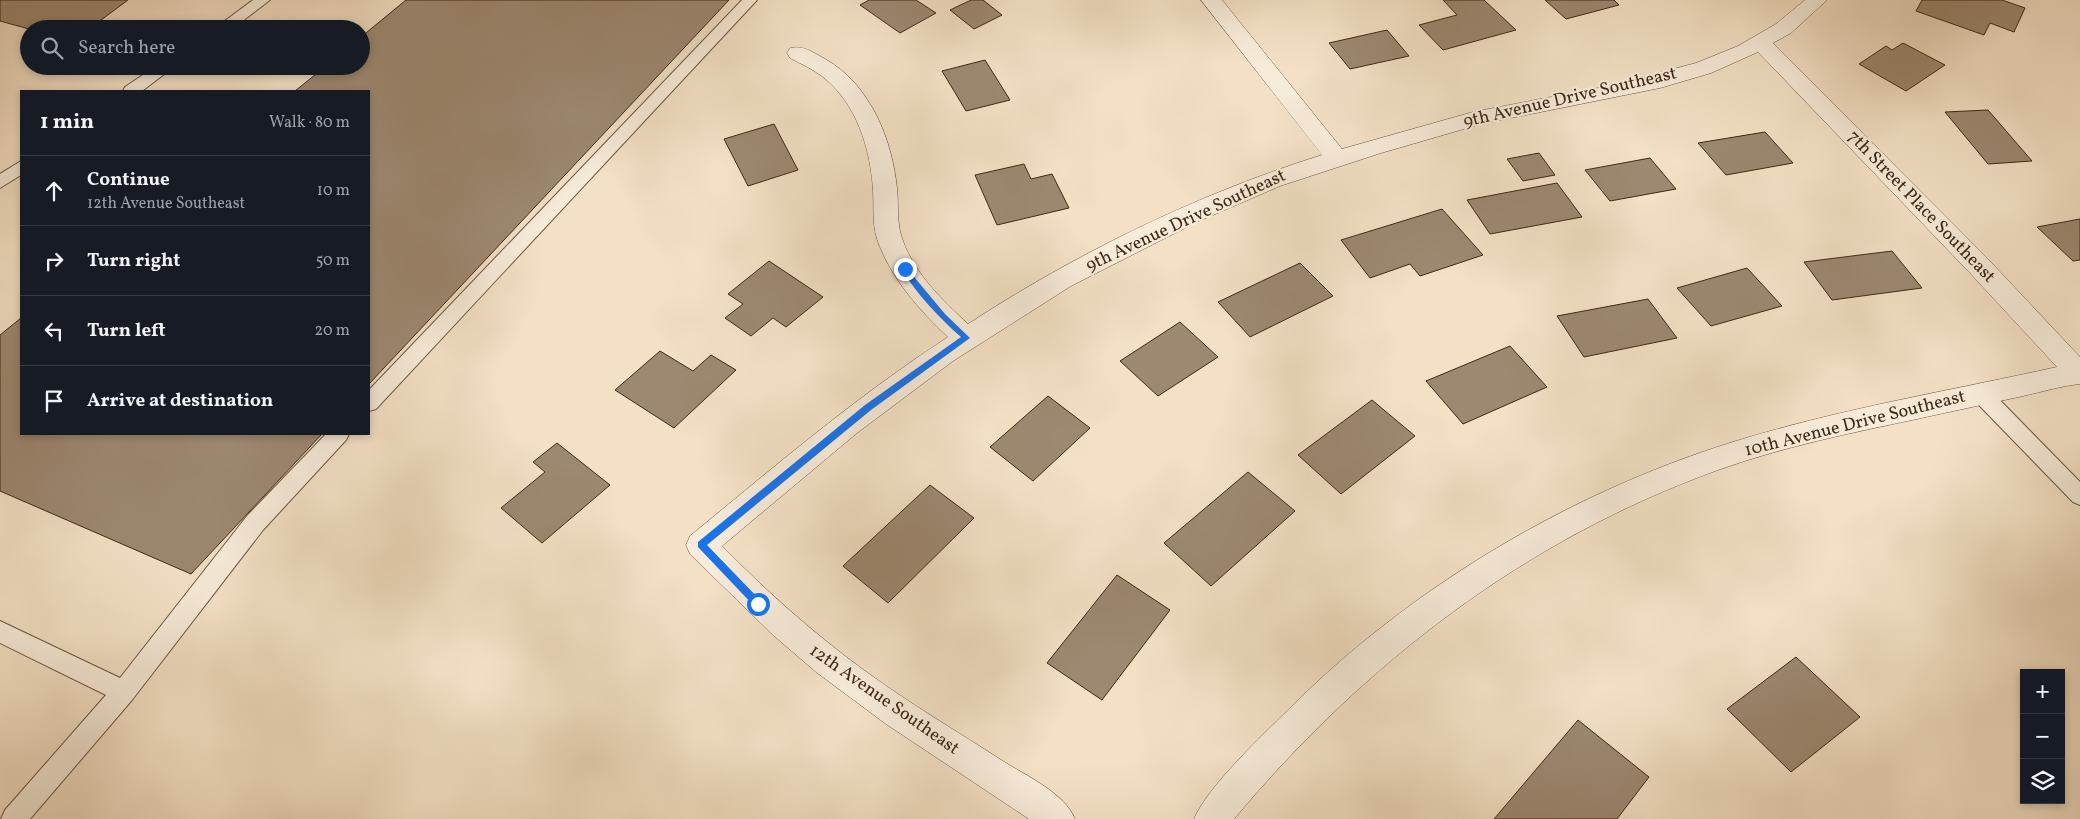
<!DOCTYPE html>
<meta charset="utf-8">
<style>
body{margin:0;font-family:Vollkorn,serif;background:#242831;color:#f1f3f6}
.controls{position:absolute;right:15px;bottom:15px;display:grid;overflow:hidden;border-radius:0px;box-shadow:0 2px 8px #0003}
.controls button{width:45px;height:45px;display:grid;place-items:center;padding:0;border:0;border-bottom:1px solid #363941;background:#171b24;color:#f1f3f6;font:25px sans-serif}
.stop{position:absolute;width:15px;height:15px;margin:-11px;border:4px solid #1a73e8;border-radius:50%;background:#fff}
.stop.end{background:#1a73e8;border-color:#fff;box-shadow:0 1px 5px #0008}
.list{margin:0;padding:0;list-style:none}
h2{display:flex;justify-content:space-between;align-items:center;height:65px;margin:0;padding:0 20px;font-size:21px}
h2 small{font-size:16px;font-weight:400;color:#9ea1a6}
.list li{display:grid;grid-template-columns:32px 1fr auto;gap:15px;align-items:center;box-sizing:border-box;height:70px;padding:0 20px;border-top:1px solid #363941}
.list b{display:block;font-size:19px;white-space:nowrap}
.list p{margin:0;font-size:16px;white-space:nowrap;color:#9ea1a6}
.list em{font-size:16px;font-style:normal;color:#9ea1a6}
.icon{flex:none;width:28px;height:28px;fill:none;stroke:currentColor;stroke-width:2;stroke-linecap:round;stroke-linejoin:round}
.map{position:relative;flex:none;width:2080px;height:819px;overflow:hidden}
.search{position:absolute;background:#171b24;box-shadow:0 2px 8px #0003;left:20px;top:20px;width:350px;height:55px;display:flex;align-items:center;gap:12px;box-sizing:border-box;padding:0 18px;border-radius:28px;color:#9ea1a6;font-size:19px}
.panel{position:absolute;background:#171b24;box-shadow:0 2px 8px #0003;left:20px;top:90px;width:350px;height:345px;border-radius:0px}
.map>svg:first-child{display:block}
</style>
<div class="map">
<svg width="2080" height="819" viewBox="0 0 2080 819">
<rect width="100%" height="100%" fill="#f3e0c5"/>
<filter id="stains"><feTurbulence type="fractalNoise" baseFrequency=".004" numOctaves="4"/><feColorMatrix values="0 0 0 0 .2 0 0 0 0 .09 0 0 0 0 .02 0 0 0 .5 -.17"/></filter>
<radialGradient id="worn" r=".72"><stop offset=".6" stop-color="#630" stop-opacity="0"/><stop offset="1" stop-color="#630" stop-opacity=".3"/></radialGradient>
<path fill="#9d8871" stroke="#3f2816" d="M 0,0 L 128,0 L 89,29 L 29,29 L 0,21 Z
M 406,0 L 729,0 L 369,384 L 369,91 L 295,91 L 326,66 L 361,66 L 361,37 Z
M 869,0 L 916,0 L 936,13 L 900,33 L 860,5 Z
M 971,0 L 983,0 L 1002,15 L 974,29 L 950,10 Z
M 1443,0 L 1484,0 L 1516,30 L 1443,50 L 1419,25 L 1457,15 Z
M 1545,0 L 1614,0 L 1619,5 L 1566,19 Z
M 1922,0 L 2002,0 L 2025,8 L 2014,32 L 1990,23 L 1984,35 L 1916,11 Z
M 1387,30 L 1409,56 L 1350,69 L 1329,43 Z
M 1903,43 L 1945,65 L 1906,91 L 1859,64 L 1886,46 L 1892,50 Z
M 985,60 L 1010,100 L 966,111 L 942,71 Z
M 1988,110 L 2032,161 L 1988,164 L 1945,112 Z
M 774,124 L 798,170 L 748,186 L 724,139 Z
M 1765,132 L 1793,163 L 1726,175 L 1698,143 Z
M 1539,153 L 1555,175 L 1523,181 L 1507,159 Z
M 1650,158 L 1676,189 L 1610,201 L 1585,170 Z
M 1024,164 L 1031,179 L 1052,174 L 1069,208 L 997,225 L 975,175 Z
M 1557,183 L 1582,217 L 1490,234 L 1467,200 Z
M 1442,209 L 1483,255 L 1420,276 L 1410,264 L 1370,278 L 1341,240 Z
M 2080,219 L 2080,260 L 2073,261 L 2037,227 Z
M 1892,251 L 1922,288 L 1832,300 L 1804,262 Z
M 769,261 L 823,297 L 786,327 L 773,318 L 751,336 L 725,318 L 743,304 L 728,294 Z
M 1300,263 L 1333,296 L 1250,337 L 1218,302 Z
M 1747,268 L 1782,306 L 1711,326 L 1677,288 Z
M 1648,299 L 1677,338 L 1584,357 L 1557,316 Z
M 21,318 L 21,434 L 322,434 L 191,574 L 0,491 L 0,335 Z
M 1180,322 L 1218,357 L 1158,396 L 1120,361 Z
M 1510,346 L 1547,387 L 1463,424 L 1426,381 Z
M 660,351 L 693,371 L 711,355 L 736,370 L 674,428 L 615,390 Z
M 1048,396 L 1090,428 L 1033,481 L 990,447 Z
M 1372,400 L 1415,436 L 1341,494 L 1298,455 Z
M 557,443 L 610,485 L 542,543 L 501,508 L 545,472 L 533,462 Z
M 1248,472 L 1295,511 L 1211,586 L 1164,543 Z
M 930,485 L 974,518 L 888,603 L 843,566 Z
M 1117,575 L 1170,610 L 1102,700 L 1047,663 Z
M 1796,657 L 1860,717 L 1791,772 L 1727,709 Z
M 1578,720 L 1649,777 L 1617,819 L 1494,819 Z"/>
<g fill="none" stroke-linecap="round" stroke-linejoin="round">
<defs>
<path id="lane" d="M 253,0 L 270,0 L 232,29 L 214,29 Z
M 742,0 L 757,0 L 376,409 L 369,411 L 369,390 Z
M 156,66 L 175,66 L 142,91 L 123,91 L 125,87 Z
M 21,161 L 21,175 L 0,188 L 0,174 Z
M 1981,386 L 1988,388 L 2080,482 L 2080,505 L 2073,502 L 1974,400 L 1971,394 L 1974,388 Z
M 326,434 L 349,434 L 346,440 L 263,530 L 132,700 L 30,819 L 1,819 L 5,810 L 106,695 L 0,643 L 0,621 L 120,678 L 247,516 Z"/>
<path id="street" d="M 1201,0 L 1222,0 L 1342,149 L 1473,112 L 1614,85 L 1696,63 L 1738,46 L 1776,24 L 1805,0 L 1827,0 L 1791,33 L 1773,43 L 1987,258 L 2080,357 L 2080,384 C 2061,386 2041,392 2023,396 C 1987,404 1952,411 1917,419 C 1850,433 1782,447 1718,470 C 1524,540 1365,663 1234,819 L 1194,819 C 1208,786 1262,736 1289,709 C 1410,588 1569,493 1733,442 C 1839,409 1949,391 2057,367 L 1969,272 L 1758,52 L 1711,73 L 1660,88 L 1481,124 L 1381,153 L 1280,186 L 1197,222 L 1071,286 L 953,361 L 857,433 L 722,546 C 765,590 811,631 861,668 C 907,702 958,732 1006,763 C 1029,777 1065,794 1075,819 L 1029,819 L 886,724 L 816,672 L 773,635 L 690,554 L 686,545 L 690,536 C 774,467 857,396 948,337 C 919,310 890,277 877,239 C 872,222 874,207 873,189 C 870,148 857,104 823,77 C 813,69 801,64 790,58 L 787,53 L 790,48 C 804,45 814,53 825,59 C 870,84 892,139 897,188 C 899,206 896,223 903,241 C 915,274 942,300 968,324 C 1077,253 1198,194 1322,155 Z"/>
</defs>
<use href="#lane" stroke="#6c5642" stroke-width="2"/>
<use href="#street" stroke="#6c5642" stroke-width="1"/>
<use href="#lane" fill="#f7ebd9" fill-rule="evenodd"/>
<use href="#street" fill="#f7ebd9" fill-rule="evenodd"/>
</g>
<path fill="#1a73e8" d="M 905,266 L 945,314 L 970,338 L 871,410 L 707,545 L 761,601 L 761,607 L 755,607 L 698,547 L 698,542 L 865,405 L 961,337 C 938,317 918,295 901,269 Z"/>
<g text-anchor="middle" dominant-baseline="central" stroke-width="4.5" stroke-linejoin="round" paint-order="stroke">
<g font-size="18" fill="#3f2816" stroke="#f7ebd9">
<text transform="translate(1570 98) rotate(-13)">9th Avenue Drive Southeast</text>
<text transform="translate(1921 207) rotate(46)">7th Street Place Southeast</text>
<text transform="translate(1186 221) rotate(-25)">9th Avenue Drive Southeast</text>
<text transform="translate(1855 424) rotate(-14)">10th Avenue Drive Southeast</text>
<text transform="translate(884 700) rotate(35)">12th Avenue Southeast</text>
</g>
</g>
<rect width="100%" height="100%" filter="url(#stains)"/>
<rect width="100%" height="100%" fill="url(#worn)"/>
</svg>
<div class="controls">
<button>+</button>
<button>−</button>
<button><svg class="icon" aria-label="layers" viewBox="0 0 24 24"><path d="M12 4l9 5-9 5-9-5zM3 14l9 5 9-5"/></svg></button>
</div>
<div class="stop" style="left:758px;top:604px"></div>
<div class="stop end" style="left:905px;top:269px"></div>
<div class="search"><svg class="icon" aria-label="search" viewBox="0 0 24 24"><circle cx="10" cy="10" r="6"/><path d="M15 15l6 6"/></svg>Search here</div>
<section class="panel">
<h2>1 min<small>Walk · 80 m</small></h2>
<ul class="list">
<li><svg class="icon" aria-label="ahead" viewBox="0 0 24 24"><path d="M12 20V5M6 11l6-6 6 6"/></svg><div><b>Continue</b><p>12th Avenue Southeast</p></div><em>10 m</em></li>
<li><svg class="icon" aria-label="right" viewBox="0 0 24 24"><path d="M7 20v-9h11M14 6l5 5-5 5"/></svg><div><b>Turn right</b></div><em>50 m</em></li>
<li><svg class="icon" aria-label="left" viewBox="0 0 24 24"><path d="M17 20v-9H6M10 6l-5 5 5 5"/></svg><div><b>Turn left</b></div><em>20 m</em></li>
<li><svg class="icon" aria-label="arrive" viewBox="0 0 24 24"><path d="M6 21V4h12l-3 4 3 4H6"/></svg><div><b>Arrive at destination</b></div></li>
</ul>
</section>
</div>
